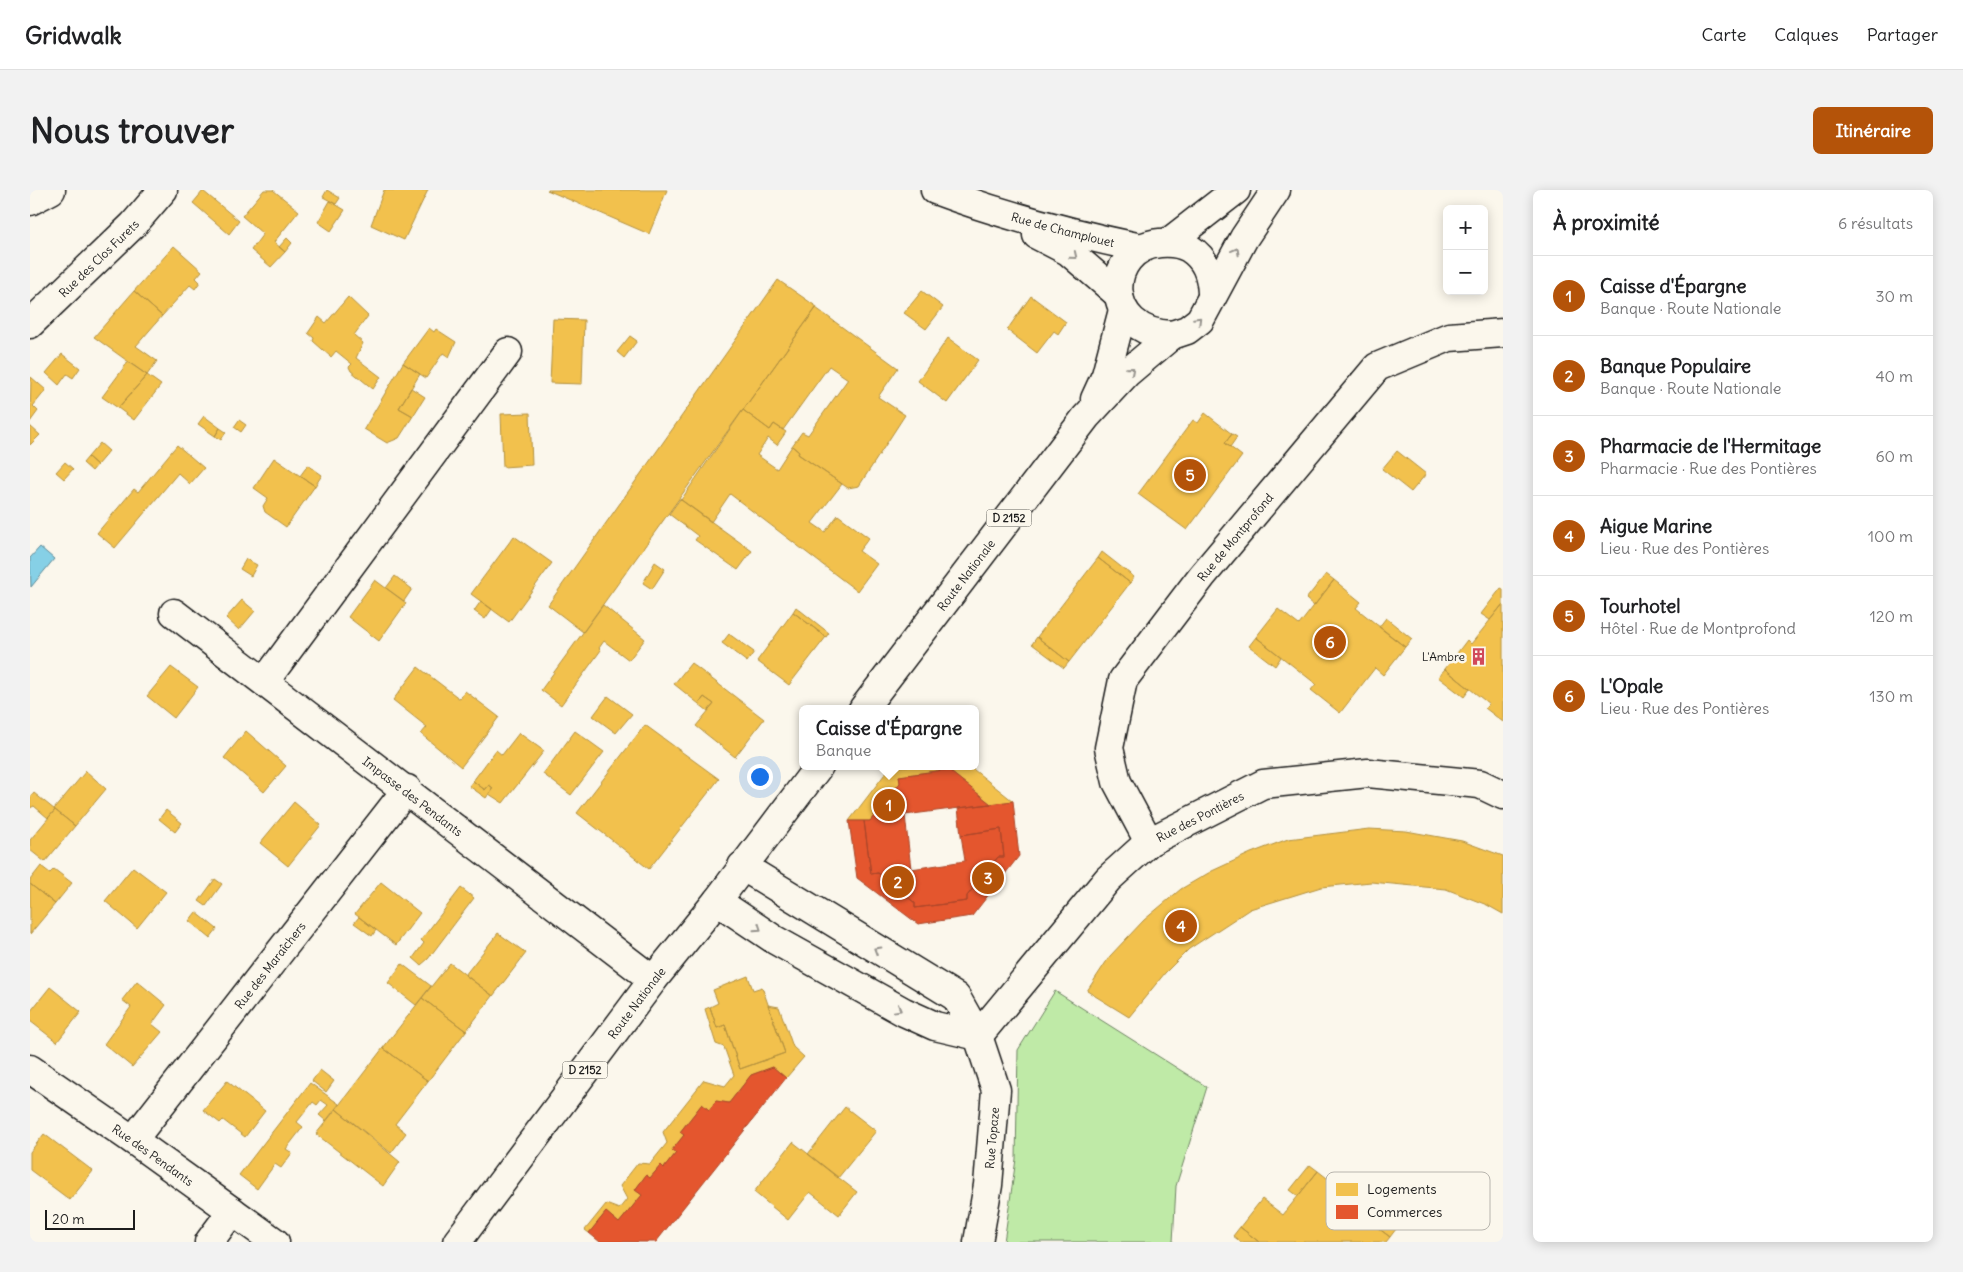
<!DOCTYPE html>
<html lang="fr">
<meta charset="utf-8">
<style>
body{margin:0;font-family:Delius,sans-serif;background:#f2f2f2;color:#202124}
.controls{position:absolute;right:15px;top:15px;display:grid;overflow:hidden;border-radius:8px;box-shadow:0 2px 12px #0003}
.controls button{width:45px;height:45px;display:grid;place-items:center;padding:0;border:0;border-bottom:1px solid #e0e0e0;background:#fff;color:#202124;font:25px sans-serif}
.scale{position:absolute;left:15px;bottom:12px;width:90px;box-sizing:border-box;padding-left:5px;border:2px solid #1c1c1c;border-top:0;font-size:14px;line-height:18px;white-space:nowrap;color:#1c1c1c;-webkit-text-stroke:4px #fbf7ec;paint-order:stroke}
.you{position:absolute;left:729px;top:586px;width:18px;height:18px;margin:-12px;border:4px solid #fff;border-radius:50%;background:#1a73e8;box-shadow:0 0 0 8px #1a73e833}
.badge{display:grid;place-items:center;width:32px;height:32px;border-radius:50%;background:#b45309;color:#fff;font-size:16px;font-weight:700}
.pin{position:absolute;translate:-50% -50%;border:2px solid #fff;box-shadow:0 1px 5px #0006}
.popup{position:absolute;left:769px;top:515px;width:180px;height:65px;box-sizing:border-box;display:grid;place-content:center;border-radius:8px;background:#fff;filter:drop-shadow(0 1px 4px #0005);font-size:16px;white-space:nowrap;color:#757577}
.popup b{font-size:19px;color:#202124}
.popup::after{content:'';position:absolute;left:50%;top:100%;margin-left:-10px;border:10px solid transparent;border-top-color:#fff}
.list{margin:0;padding:0;list-style:none}
h2{display:flex;justify-content:space-between;align-items:center;height:65px;margin:0;padding:0 20px;font-size:21px}
h2 small{font-size:16px;font-weight:400;color:#757577}
.list li{display:grid;grid-template-columns:32px 1fr auto;gap:15px;align-items:center;box-sizing:border-box;height:80px;padding:0 20px;border-top:1px solid #e0e0e0}
.list b{display:block;font-size:19px;white-space:nowrap}
.list p{margin:0;font-size:16px;white-space:nowrap;color:#757577}
.list em{font-size:16px;font-style:normal;color:#757577}
.map{position:relative;flex:none;width:1473px;height:1052px;overflow:hidden;border-radius:8px}
header{display:flex;align-items:center;gap:30px;box-sizing:border-box;height:70px;padding:0 25px;background:#fff;border-bottom:1px solid #e0e0e0}
header strong{font-size:24px}
nav{display:flex;gap:28px;margin-inline-start:auto;font-size:18px}
.intro{display:flex;align-items:center;justify-content:space-between;box-sizing:border-box;height:120px;padding:0 30px}
h1{margin:0;font-size:35px}
.button{padding:12px 22px;border-radius:8px;background:#b45309;color:#fff;font-size:18px;font-weight:700}
main{display:flex;gap:30px;padding:0 30px}
aside{flex:1;background:#fff;border-radius:8px;box-shadow:0 2px 12px #0003}
.map>svg:first-child{display:block}
</style>
<header>
<strong>Gridwalk</strong>
<nav><a>Carte</a><a>Calques</a><a>Partager</a></nav>
</header>
<div class="intro"><h1>Nous trouver</h1><a class="button">Itinéraire</a></div>
<main>
<div class="map">
<svg width="1473" height="1052" viewBox="0 0 1473 1052">
<rect width="100%" height="100%" fill="#fbf7ec"/>
<filter id="ink" filterUnits="userSpaceOnUse"><feTurbulence type="fractalNoise" baseFrequency=".02" numOctaves="2"/><feDisplacementMap in="SourceGraphic" scale="10" xChannelSelector="R" yChannelSelector="G"/><feConvolveMatrix kernelMatrix="1 2 1 2 8 2 1 2 1" color-interpolation-filters="sRGB"/></filter>
<g filter="url(#ink)">
<path fill="#bfeaa7" stroke="#6e8362" d="M 1025,801 L 1177,897 L 1146,996 L 1143,1052 L 974,1052 L 986,969 L 988,860 Z"/>
<path fill="#86d0e6" stroke="#5c8895" d="M 10,357 L 24,369 L 1,397 L 0,368 Z"/>
<path fill="#f2c14e" stroke="#b2903f" d="M 234,0 L 243,0 L 269,21 L 244,52 L 255,62 L 241,77 L 221,60 L 233,44 L 212,26 Z
M 297,0 L 310,8 L 306,14 L 293,7 Z
M 354,0 L 398,0 L 374,50 L 341,35 Z
M 517,0 L 637,0 L 619,44 Z
M 173,1 L 209,31 L 199,44 L 163,13 Z
M 300,11 L 315,20 L 301,41 L 288,32 Z
M 257,48 L 262,53 L 255,62 L 249,57 Z
M 144,56 L 172,81 L 166,88 L 170,92 L 165,99 L 160,95 L 132,126 L 104,101 Z
M 748,90 L 787,117 L 553,442 L 518,415 Z
M 104,101 L 132,126 L 106,156 L 127,171 L 117,185 L 64,147 Z
M 892,101 L 913,117 L 896,139 L 874,123 Z
M 1001,106 L 1036,132 L 1028,144 L 1024,141 L 1007,163 L 977,140 Z
M 318,107 L 338,126 L 324,145 L 333,153 L 326,168 L 351,187 L 343,199 L 321,181 L 319,177 L 322,174 L 306,161 L 301,167 L 283,151 L 284,148 L 278,143 L 289,127 L 296,133 Z
M 786,118 L 868,178 L 848,207 L 875,225 L 829,296 L 818,298 L 768,264 L 769,262 L 762,256 L 772,242 L 778,245 L 818,189 L 799,176 L 753,240 L 744,234 L 740,240 L 713,220 Z
M 523,129 L 554,130 L 552,194 L 520,193 Z
M 399,138 L 404,142 L 406,139 L 426,152 L 419,167 L 413,163 L 396,188 L 373,173 Z
M 600,146 L 607,151 L 594,168 L 587,162 Z
M 918,148 L 948,170 L 917,213 L 888,191 Z
M 32,164 L 50,178 L 43,188 L 37,184 L 29,195 L 16,183 Z
M 98,172 L 117,185 L 88,218 L 72,207 Z
M 373,173 L 390,184 L 369,218 L 383,226 L 369,248 L 357,253 L 334,239 Z
M 117,185 L 131,195 L 104,230 L 88,218 Z
M 1,187 L 16,200 L 3,216 L 8,221 L 0,232 Z
M 381,198 L 395,207 L 383,226 L 369,218 Z
M 713,220 L 740,240 L 744,234 L 756,242 L 747,255 L 738,248 L 727,265 L 747,279 L 762,256 L 769,262 L 768,264 L 812,294 L 782,333 L 795,342 L 808,325 L 839,348 L 829,361 L 847,374 L 827,401 L 700,304 L 681,332 L 651,310 Z
M 500,223 L 502,275 L 473,277 L 471,224 Z
M 1175,223 L 1202,244 L 1195,253 L 1212,266 L 1157,340 L 1108,304 L 1163,230 L 1168,233 Z
M 174,226 L 190,238 L 185,246 L 168,234 Z
M 209,230 L 216,235 L 211,242 L 204,237 Z
M 0,236 L 10,245 L 0,255 Z
M 190,238 L 196,242 L 191,250 L 185,246 Z
M 1202,244 L 1207,247 L 1200,257 L 1195,253 Z
M 70,253 L 79,261 L 67,275 L 58,267 Z
M 147,255 L 174,278 L 160,294 L 148,283 L 85,358 L 67,343 L 104,299 L 108,302 Z
M 1367,261 L 1396,284 L 1381,302 L 1352,279 Z
M 58,267 L 67,275 L 62,281 L 53,273 Z
M 244,268 L 285,296 L 256,337 L 235,322 L 233,316 L 238,308 L 224,298 Z
M 35,272 L 43,279 L 34,289 L 26,282 Z
M 278,275 L 292,285 L 285,296 L 270,286 Z
M 650,309 L 722,361 L 708,380 L 665,350 L 668,346 L 639,324 Z
M 484,346 L 522,373 L 479,432 L 441,404 Z
M 1072,362 L 1104,387 L 1100,393 L 1068,368 Z
M 1068,368 L 1100,393 L 1039,472 L 1007,447 Z
M 216,369 L 227,375 L 221,386 L 210,379 Z
M 625,372 L 635,379 L 622,399 L 613,393 Z
M 1296,384 L 1304,390 L 1284,416 L 1276,409 Z
M 365,386 L 382,399 L 374,411 L 356,398 Z
M 345,390 L 376,413 L 349,451 L 318,427 Z
M 1304,390 L 1331,412 L 1326,418 L 1375,457 L 1353,485 L 1345,478 L 1310,523 L 1281,500 L 1286,494 L 1226,447 L 1248,419 L 1269,435 Z
M 1471,398 L 1473,399 L 1473,414 L 1460,430 L 1451,424 Z
M 212,410 L 225,421 L 209,440 L 196,428 Z
M 451,411 L 462,419 L 455,429 L 444,421 Z
M 1473,414 L 1473,532 L 1455,518 L 1459,514 L 1415,479 L 1437,450 L 1441,454 Z
M 573,415 L 615,449 L 599,470 L 574,451 L 569,458 L 571,460 L 531,515 L 511,500 Z
M 766,417 L 799,443 L 796,447 L 763,422 Z
M 763,422 L 796,447 L 759,495 L 727,471 Z
M 1356,428 L 1382,449 L 1375,457 L 1349,437 Z
M 699,444 L 724,462 L 717,472 L 692,453 Z
M 1007,447 L 1039,472 L 1034,478 L 1002,454 Z
M 1226,447 L 1251,467 L 1245,476 L 1219,456 Z
M 661,473 L 734,529 L 705,567 L 666,536 L 684,514 L 674,507 L 669,514 L 644,494 Z
M 141,477 L 168,497 L 144,528 L 117,506 Z
M 388,477 L 430,509 L 435,501 L 469,527 L 431,577 L 391,544 L 397,537 L 363,510 Z
M 1415,479 L 1440,499 L 1434,507 L 1408,487 Z
M 578,506 L 602,524 L 586,543 L 563,526 Z
M 674,507 L 684,514 L 678,521 L 669,514 Z
M 615,535 L 689,589 L 619,679 L 547,623 Z
M 216,541 L 256,576 L 234,602 L 194,568 Z
M 545,541 L 574,562 L 541,605 L 513,584 Z
M 489,543 L 514,561 L 473,613 L 459,604 L 463,598 L 459,595 L 455,600 L 443,591 L 466,560 L 472,565 Z
M 861,576 L 939,576 L 983,611 L 961,614 L 922,583 L 921,579 L 869,586 L 870,593 L 840,631 L 819,631 Z
M 56,581 L 76,599 L 45,636 L 24,619 Z
M 443,591 L 455,600 L 459,595 L 463,598 L 456,608 L 439,596 Z
M 4,603 L 25,620 L 18,628 L 4,616 L 0,618 L 0,608 Z
M 264,612 L 291,635 L 258,676 L 230,653 Z
M 25,620 L 45,636 L 15,672 L 0,660 L 0,650 Z
M 136,620 L 152,633 L 145,642 L 129,629 Z
M 1339,639 L 1376,641 L 1432,651 L 1473,666 L 1473,724 L 1457,715 L 1416,699 L 1341,692 L 1291,697 L 1220,719 L 1159,759 L 1135,783 L 1099,827 L 1057,801 L 1080,766 L 1114,730 L 1151,699 L 1182,681 L 1221,663 L 1258,649 Z
M 11,676 L 20,683 L 24,679 L 42,693 L 25,714 L 0,694 L 0,690 Z
M 103,677 L 136,702 L 107,738 L 75,711 Z
M 185,689 L 192,694 L 176,716 L 169,711 Z
M 351,692 L 390,723 L 366,755 L 325,724 Z
M 0,694 L 25,714 L 0,744 Z
M 431,698 L 444,708 L 398,769 L 391,775 L 383,768 L 394,753 L 391,750 Z
M 166,722 L 187,739 L 180,748 L 159,731 Z
M 329,727 L 346,740 L 342,746 L 324,733 Z
M 468,743 L 496,763 L 463,806 L 435,785 Z
M 420,773 L 463,806 L 436,841 L 392,808 Z
M 372,774 L 401,796 L 386,815 L 358,793 Z
M 718,786 L 723,800 L 732,797 L 755,863 L 710,879 L 695,835 L 687,838 L 680,817 L 688,813 L 683,800 Z
M 107,791 L 136,815 L 122,834 L 132,842 L 102,877 L 74,854 L 101,817 L 92,810 Z
M 20,797 L 51,822 L 27,852 L 0,831 L 0,822 Z
M 392,808 L 436,841 L 398,891 L 353,858 Z
M 738,815 L 749,817 L 763,857 L 774,867 L 756,888 L 743,877 L 721,885 L 699,913 L 686,911 L 679,920 L 672,914 L 650,942 L 654,945 L 642,960 L 646,963 L 634,978 L 631,975 L 620,988 L 616,985 L 605,1000 L 612,1005 L 589,1033 L 576,1022 L 559,1043 L 555,1040 L 576,1014 L 589,1019 L 597,1009 L 590,996 L 608,973 L 620,974 L 637,953 L 633,942 L 674,890 L 695,896 L 704,885 L 694,857 L 686,854 L 675,819 L 680,817 L 687,838 L 695,835 L 710,879 L 755,863 Z
M 353,858 L 398,891 L 365,934 L 376,943 L 361,963 L 306,919 Z
M 290,880 L 304,891 L 296,902 L 282,891 Z
M 197,891 L 235,921 L 215,947 L 193,930 L 190,933 L 173,920 Z
M 280,893 L 309,914 L 296,931 L 289,925 L 298,915 L 291,910 L 287,915 L 283,912 L 267,932 L 273,937 L 256,959 L 262,963 L 251,978 L 245,974 L 227,999 L 209,985 Z
M 815,917 L 846,941 L 808,988 L 778,964 Z
M 306,919 L 370,972 L 353,996 L 286,944 Z
M 14,944 L 63,981 L 40,1010 L 0,980 L 0,962 Z
M 763,952 L 827,1002 L 809,1025 L 780,1002 L 758,1030 L 724,1002 Z
M 1280,975 L 1288,981 L 1268,1006 L 1260,1000 Z
M 1288,981 L 1315,1002 L 1310,1008 L 1360,1047 L 1356,1052 L 1229,1052 L 1210,1037 L 1232,1009 L 1253,1025 Z
M 1340,1018 L 1366,1039 L 1360,1047 L 1333,1027 Z
M 1210,1037 L 1229,1052 L 1211,1052 L 1203,1046 Z"/>
<path fill="#e4572e" stroke="#a84529" d="M 921,579 L 922,583 L 961,614 L 875,625 L 881,679 L 935,671 L 931,645 L 971,639 L 974,667 L 968,667 L 937,706 L 937,711 L 885,718 L 885,713 L 848,683 L 841,684 L 834,631 L 840,631 L 870,593 L 869,586 Z
M 983,611 L 989,666 L 942,726 L 888,734 L 827,688 L 819,631 L 834,631 L 841,684 L 848,683 L 885,713 L 885,718 L 937,711 L 937,706 L 968,667 L 974,667 L 971,639 L 931,645 L 928,618 Z
M 743,877 L 756,888 L 626,1052 L 570,1052 L 559,1043 L 576,1022 L 589,1033 L 612,1005 L 605,1000 L 616,985 L 620,988 L 631,975 L 634,978 L 646,963 L 642,960 L 654,945 L 650,942 L 672,914 L 679,920 L 686,911 L 699,913 L 721,885 Z"/>
<g fill="none" stroke-linecap="round" stroke-linejoin="round">
<defs>
<g id="street">
<path d="M 0,11 L 21,0"/>
<path id="s1" d="M 0,134 L 103,35 L 133,0"/>
<path id="s2" d="M 144,423 L 623,790"/>
<path d="M 235,491 L 478,162"/>
<path id="s3" d="M 1119,652 L 1087,592 L 1079,558 L 1093,490 L 1172,386 L 1347,177 L 1419,147 L 1473,143"/>
<path d="M 712,676 L 926,807 L 948,846 L 966,900 L 958,995 L 948,1052"/>
<path d="M 687,711 L 745,750 L 874,822 L 905,836 L 948,846"/>
<path id="s4" d="M 948,846 L 1078,689 L 1119,652 L 1233,594 L 1338,583 L 1450,594 L 1473,605"/>
<path id="s5" d="M 0,879 L 103,950 L 245,1052"/>
<path id="s6" d="M 103,950 L 377,599"/>
<path d="M 179,1052 L 202,1021"/>
</g>
<g id="secondary">
<path id="s7" d="M 905,0 C 972,25 1040,43 1111,58"/>
<path d="M 1007,45 L 1038,61 L 1089,105"/>
</g>
<g id="primary">
<path d="M 1139,52 L 1206,0"/>
<path d="M 1142,145 C 1071,143 1074,58 1130,53 C 1140,52 1150,53 1159,58 C 1176,69 1181,84 1182,103"/>
<path d="M 1065,209 L 1076,185 L 1093,120"/>
<path id="s8" d="M 833,519 L 1056,227 L 1097,183 L 1142,145 L 1157,140 L 1170,130 L 1214,48 L 1246,0"/>
<path id="s9" d="M 427,1052 L 623,790 L 687,711 L 789,576"/>
</g>
</defs>
<use href="#street" stroke="#1c1c1c" stroke-width="31"/>
<use href="#secondary" stroke="#1c1c1c" stroke-width="31"/>
<use href="#primary" stroke="#1c1c1c" stroke-width="31"/>
<use href="#street" stroke="#fbf7ec" stroke-width="28"/>
<use href="#secondary" stroke="#fbf7ec" stroke-width="28"/>
<use href="#primary" stroke="#fbf7ec" stroke-width="28"/>
</g>
<defs><path id="oneway-chevron" d="M-2-3.5L2.5 0L-2 3.5" fill="none" stroke-width="1.6" stroke-linecap="round" stroke-linejoin="round" transform="scale(1.25)"/></defs>
<g stroke="#97948e">
<use href="#oneway-chevron" transform="translate(1206 61) rotate(-61)"/>
<use href="#oneway-chevron" transform="translate(1044 66) rotate(39)"/>
<use href="#oneway-chevron" transform="translate(1168 130) rotate(-45)"/>
<use href="#oneway-chevron" transform="translate(1101 180) rotate(-41)"/>
<use href="#oneway-chevron" transform="translate(728 738) rotate(34)"/>
<use href="#oneway-chevron" transform="translate(847 760) rotate(-149)"/>
<use href="#oneway-chevron" transform="translate(868 819) rotate(29)"/>
</g>
</g>
<defs>
<symbol id="building-bare" viewBox="-9 -9 18 18"><path d="M-4-6H4V6H1V3H-1V6H-4ZM-2.5-4.3h1.7v1.8h-1.7ZM.8-4.3h1.7v1.8H.8ZM-2.5-1h1.7V.8h-1.7ZM.8-1h1.7V.8H.8Z" fill="#d1495b" stroke="#fbf7ec" stroke-width="2.5" paint-order="stroke"/></symbol>
</defs>
<g fill-rule="evenodd">
<use href="#building-bare" x="1436" y="454" width="25" height="25"/>
</g>
<g text-anchor="middle" dominant-baseline="central" stroke-width="5" stroke-linejoin="round" paint-order="stroke">
<g fill="#fbf7ec" stroke="#5f5e5a" stroke-width="1">
<rect x="956.5" y="319.5" width="45" height="17" rx="4"/>
<rect x="532.5" y="871.5" width="45" height="17" rx="4"/>
</g>
<g font-size="11" font-weight="bold" fill="#1c1c1c">
<text x="979" y="328">D 2152</text>
<text x="555" y="880">D 2152</text>
</g>
<g font-size="12" fill="#1c1c1c" stroke="#fbf7ec">
<text stroke="none"><textPath href="#s7" startOffset="134">Rue de Champlouet</textPath></text>
<text stroke="none"><textPath href="#s1" startOffset="95">Rue des Clos Furets</textPath></text>
<text stroke="none"><textPath href="#s3" startOffset="354">Rue de Montprofond</textPath></text>
<text stroke="none"><textPath href="#s8" startOffset="169">Route Nationale</textPath></text>
<text stroke="none"><textPath href="#s2" startOffset="301">Impasse des Pendants</textPath></text>
<text stroke="none"><textPath href="#s4" startOffset="316">Rue des Pontières</textPath></text>
<text stroke="none"><textPath href="#s6" startOffset="222">Rue des Maraîchers</textPath></text>
<text stroke="none"><textPath href="#s9" startOffset="299">Route Nationale</textPath></text>
<text transform="translate(962 948) rotate(-85)">Rue Topaze</text>
<text stroke="none"><textPath href="#s5" startOffset="150">Rue des Pendants</textPath></text>
</g>
<g font-size="12" fill="#1c1c1c" stroke="#fbf7ec" text-anchor="end">
<text x="1435" y="466">L'Ambre</text>
</g>
</g>
<rect x="1296" y="982" width="164" height="58" rx="8" fill="#fbf7ec" stroke="#b8b5ae" stroke-width="1"/>
<rect x="1306" y="993" width="22" height="13" fill="#f2c14e"/>
<rect x="1306" y="1015" width="22" height="14" fill="#e4572e"/>
<g font-size="14" fill="#1c1c1c">
<text x="1337" y="1004">Logements</text>
<text x="1337" y="1027">Commerces</text>
</g>
</svg>
<div class="controls">
<button>+</button>
<button>−</button>
</div>
<div class="scale">20 m</div>
<div class="you"></div>
<div class="pin badge" style="left:859px;top:615px">1</div>
<div class="popup"><b>Caisse d'Épargne</b>Banque</div>
<div class="pin badge" style="left:868px;top:692px">2</div>
<div class="pin badge" style="left:958px;top:688px">3</div>
<div class="pin badge" style="left:1151px;top:736px">4</div>
<div class="pin badge" style="left:1160px;top:285px">5</div>
<div class="pin badge" style="left:1300px;top:452px">6</div>
</div>
<aside>
<h2>À proximité<small>6 résultats</small></h2>
<ul class="list">
<li><span class="badge">1</span><div><b>Caisse d'Épargne</b><p>Banque · Route Nationale</p></div><em>30 m</em></li>
<li><span class="badge">2</span><div><b>Banque Populaire</b><p>Banque · Route Nationale</p></div><em>40 m</em></li>
<li><span class="badge">3</span><div><b>Pharmacie de l'Hermitage</b><p>Pharmacie · Rue des Pontières</p></div><em>60 m</em></li>
<li><span class="badge">4</span><div><b>Aigue Marine</b><p>Lieu · Rue des Pontières</p></div><em>100 m</em></li>
<li><span class="badge">5</span><div><b>Tourhotel</b><p>Hôtel · Rue de Montprofond</p></div><em>120 m</em></li>
<li><span class="badge">6</span><div><b>L'Opale</b><p>Lieu · Rue des Pontières</p></div><em>130 m</em></li>
</ul>
</aside>
</main>
